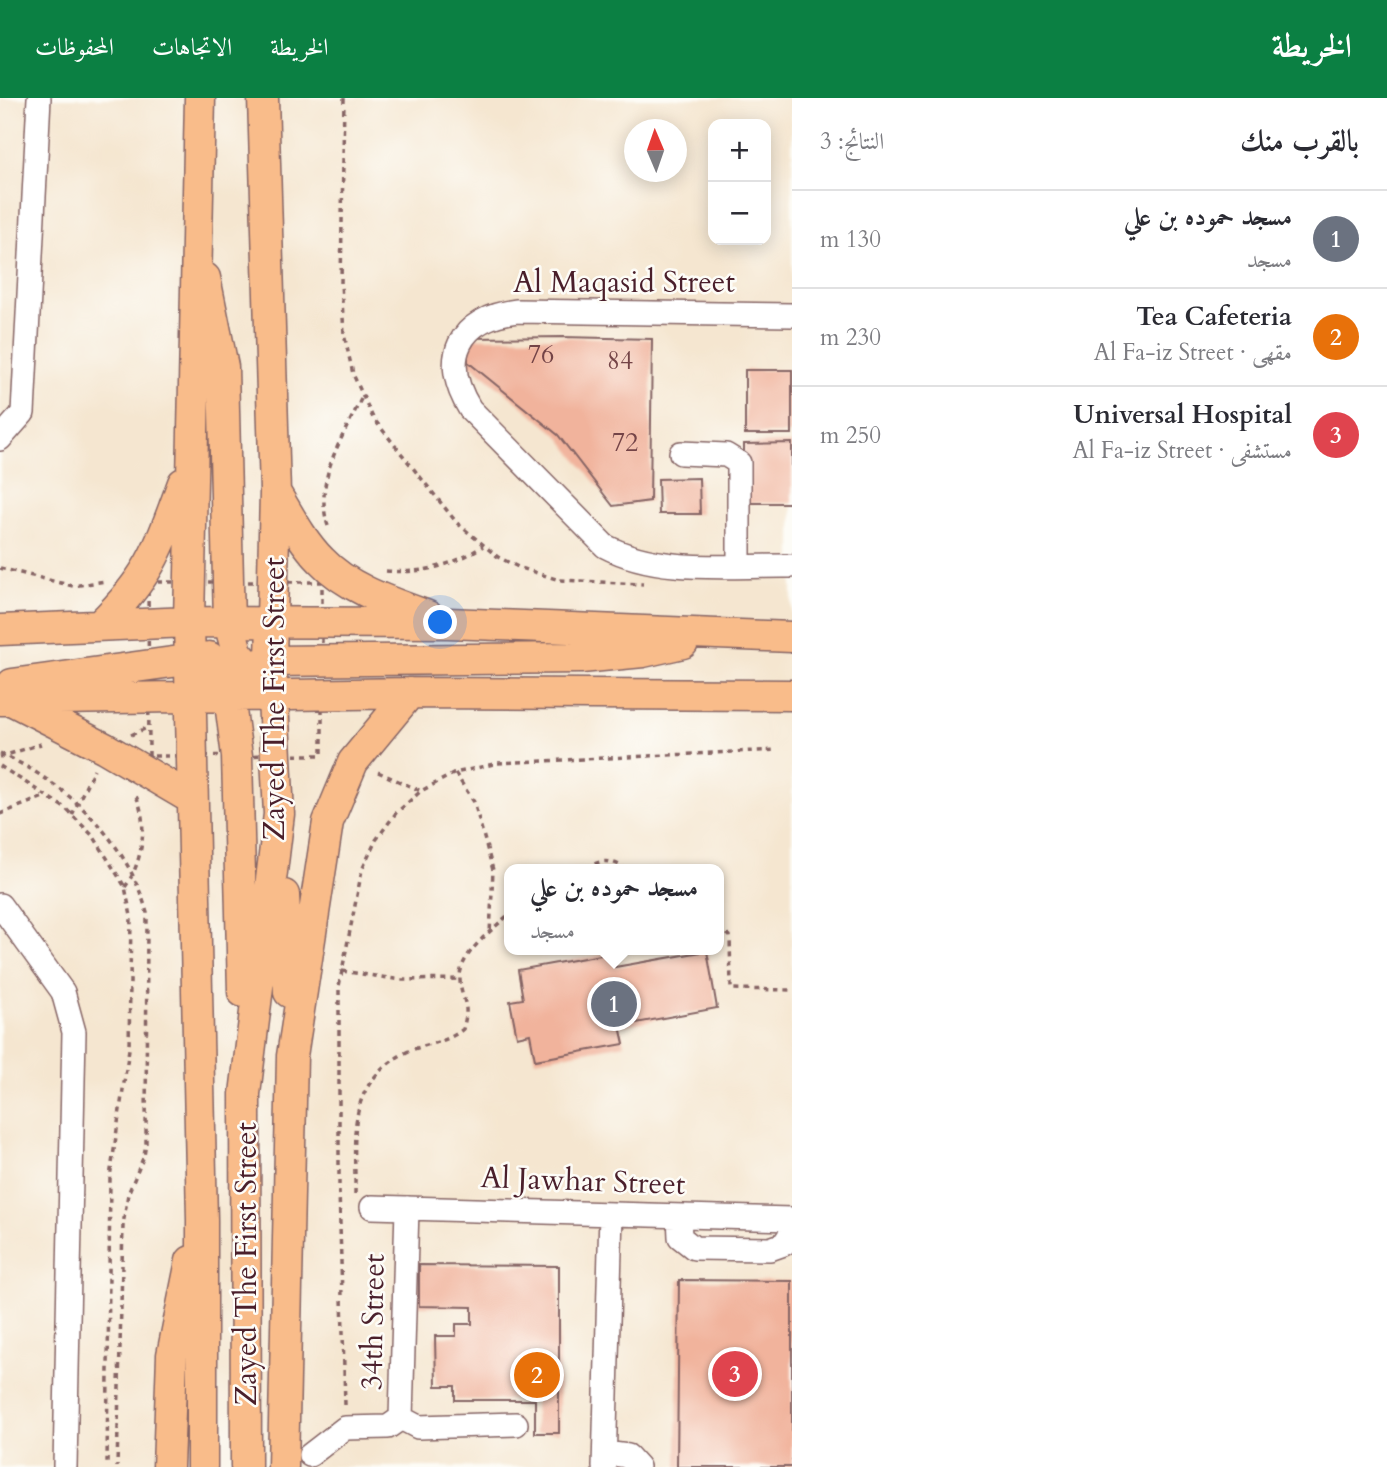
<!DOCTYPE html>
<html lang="ar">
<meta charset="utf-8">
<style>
body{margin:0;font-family:Cardo,Amiri,serif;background:#f7f7f7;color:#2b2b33;direction:rtl}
.controls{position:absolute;right:21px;top:21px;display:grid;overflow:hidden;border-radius:14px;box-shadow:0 4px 18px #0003}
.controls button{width:63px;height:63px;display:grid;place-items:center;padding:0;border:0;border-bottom:2px solid #e1e1e2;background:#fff;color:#2b2b33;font:35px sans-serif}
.compass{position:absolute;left:624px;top:21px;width:63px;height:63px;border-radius:50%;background:#fff;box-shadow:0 4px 18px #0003;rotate:358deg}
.you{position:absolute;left:441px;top:525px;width:24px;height:24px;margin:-18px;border:5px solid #fff;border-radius:50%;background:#1a73e8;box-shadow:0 0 0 10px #1a73e833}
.badge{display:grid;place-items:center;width:46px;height:46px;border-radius:50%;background:#0b8043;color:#fff;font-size:23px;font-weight:700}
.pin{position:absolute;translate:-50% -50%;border:4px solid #fff;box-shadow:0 2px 7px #0006}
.popup{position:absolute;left:504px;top:766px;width:220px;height:91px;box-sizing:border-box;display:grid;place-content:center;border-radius:14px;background:#fff;filter:drop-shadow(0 2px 5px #0005);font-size:23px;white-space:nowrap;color:#7c7c81}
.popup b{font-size:26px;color:#2b2b33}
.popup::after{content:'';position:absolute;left:50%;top:100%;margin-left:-14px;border:14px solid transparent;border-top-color:#fff}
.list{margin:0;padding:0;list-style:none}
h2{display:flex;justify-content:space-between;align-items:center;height:91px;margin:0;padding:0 28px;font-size:30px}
h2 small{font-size:23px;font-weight:400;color:#7c7c81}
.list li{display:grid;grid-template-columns:46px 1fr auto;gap:21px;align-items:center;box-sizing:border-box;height:98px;padding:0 28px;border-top:2px solid #e1e1e2}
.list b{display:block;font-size:26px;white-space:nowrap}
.list p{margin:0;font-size:23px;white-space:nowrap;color:#7c7c81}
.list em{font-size:23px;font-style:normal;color:#7c7c81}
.map{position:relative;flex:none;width:792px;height:1369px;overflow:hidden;direction:ltr}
header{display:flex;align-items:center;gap:42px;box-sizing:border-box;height:98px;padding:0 35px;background:#0b8043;color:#fff}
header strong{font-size:33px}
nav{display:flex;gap:38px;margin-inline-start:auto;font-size:24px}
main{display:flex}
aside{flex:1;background:#fff}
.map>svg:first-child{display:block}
</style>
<header>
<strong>الخريطة</strong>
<nav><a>الخريطة</a><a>الاتجاهات</a><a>المحفوظات</a></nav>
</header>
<main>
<aside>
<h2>بالقرب منك<small>النتائج: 3</small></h2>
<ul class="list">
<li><span class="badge" style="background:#6b7280">1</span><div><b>مسجد حموده بن علي</b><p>مسجد</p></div><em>130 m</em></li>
<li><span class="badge" style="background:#e8710a">2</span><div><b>Tea Cafeteria</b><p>مقهى · Al Fa-iz Street</p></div><em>230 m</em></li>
<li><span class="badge" style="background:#e0444e">3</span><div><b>Universal Hospital</b><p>مستشفى · Al Fa-iz Street</p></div><em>250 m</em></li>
</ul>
</aside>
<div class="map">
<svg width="792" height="1369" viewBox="0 0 792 1369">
<rect width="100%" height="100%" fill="#fdfcf7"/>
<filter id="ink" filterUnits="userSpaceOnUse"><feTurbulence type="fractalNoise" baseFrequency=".0143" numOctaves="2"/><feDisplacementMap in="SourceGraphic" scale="14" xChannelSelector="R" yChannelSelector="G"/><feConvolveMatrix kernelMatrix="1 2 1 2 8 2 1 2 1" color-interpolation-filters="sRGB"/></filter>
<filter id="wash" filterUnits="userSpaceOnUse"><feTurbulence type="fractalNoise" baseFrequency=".00686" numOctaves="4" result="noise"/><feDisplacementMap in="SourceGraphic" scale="28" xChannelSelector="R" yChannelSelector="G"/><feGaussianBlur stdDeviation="1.57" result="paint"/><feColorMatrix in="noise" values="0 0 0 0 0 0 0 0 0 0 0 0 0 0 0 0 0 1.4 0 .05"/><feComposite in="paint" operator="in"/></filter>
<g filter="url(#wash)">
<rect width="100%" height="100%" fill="#f5e6d0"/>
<g id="blocks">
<path fill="#f1b39c" d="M 562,239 L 652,241 L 650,403 L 613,408 L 558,337 L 468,264 L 467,240 Z
M 745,272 L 792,272 L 792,336 L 745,336 Z
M 792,345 L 792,405 L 744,405 L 744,346 Z
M 699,380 L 700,416 L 659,416 L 658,381 Z
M 707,853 L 717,910 L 620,928 L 624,946 L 535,962 L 530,936 L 517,939 L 510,903 L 523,901 L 518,872 L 612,855 L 615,869 Z
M 419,1167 L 559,1168 L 559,1335 L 535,1335 L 535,1302 L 455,1302 L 455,1288 L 436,1288 L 435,1238 L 456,1238 L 456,1226 L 472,1226 L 472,1209 L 419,1208 Z
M 679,1182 L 792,1183 L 792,1369 L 677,1369 Z"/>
</g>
</g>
<g filter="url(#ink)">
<use href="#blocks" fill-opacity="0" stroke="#866565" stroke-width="2"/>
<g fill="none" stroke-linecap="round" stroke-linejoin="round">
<defs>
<path id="minor" d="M 792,217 L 517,213 C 458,220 439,261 470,311 L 605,448 C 660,477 731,467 792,468
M 0,341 L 23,315 L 39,0
M 681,355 L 726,357 L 739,365 L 739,467
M 0,807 L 63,894 L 74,934 L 65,1369
M 372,1109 L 792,1121
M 679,1118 L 680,1139 L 694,1150 L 770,1151 L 784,1146 L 792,1134
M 401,1320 L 418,1329 L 516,1326
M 605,1355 L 628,1358 L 638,1369
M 310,1357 L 345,1330 L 388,1329 L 401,1320 L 407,1110
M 604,1369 L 611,1116"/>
<path id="major" d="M 200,0 L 189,524 L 202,1122 L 202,1369
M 205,180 L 223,269 L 229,525 L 237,554 L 259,581
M 275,394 C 289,417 302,443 321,462 C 348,491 392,505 428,518
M 101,526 C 152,476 159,450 183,385
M 0,532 L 189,524 L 448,525 L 792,539
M 221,579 L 229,597 L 237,658 L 243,894
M 12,586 L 209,559
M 191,599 L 219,576 L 271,563 L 581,560 L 643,554 L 683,545
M 0,602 L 410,595 L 792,597
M 13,603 L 105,650 L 192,701
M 284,797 L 289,894
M 168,1369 L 172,1257 L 191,1163
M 246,1369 L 245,996 L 279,716 L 271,563 L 275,394 L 263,0
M 283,1369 L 292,958 L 328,724 L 353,664 L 410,595"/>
</defs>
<use href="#minor" stroke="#866565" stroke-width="26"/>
<use href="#major" stroke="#866565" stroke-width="33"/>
<path stroke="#866565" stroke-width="3.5" stroke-dasharray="5 5" stroke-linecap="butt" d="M 344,0 L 341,185 L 344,236 L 353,276 L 373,320 L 457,425 L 498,459 L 518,469 L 559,482 L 643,486
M 328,428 C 313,382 343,339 362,299
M 0,470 L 73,488 L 105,483
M 386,473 C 422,476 452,468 483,448
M 148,484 L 322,484 L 322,657 L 149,658 Z
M 131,637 L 149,629
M 0,655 C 67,686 127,741 147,815 L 146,1045 L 144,1058 L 128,1096 L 123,1127 L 117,1369
M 0,659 L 41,646
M 0,668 L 65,710 L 94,739 L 125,789 L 131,818 L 129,951 L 110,1079 L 107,1369
M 378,674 L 421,693
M 455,675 L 474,704 L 493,772 L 490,836
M 0,716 L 46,698
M 72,717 L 94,671
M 586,771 C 600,761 611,761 626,771
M 125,789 C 142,766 149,725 136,698
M 719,830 L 730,838 L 731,891 L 792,892
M 342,873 L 401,882 L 459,881
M 355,1096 C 356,1038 344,990 403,956 C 423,945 446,946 463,931 C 471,903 461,904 460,882 C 458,856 493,832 509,816
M 345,1307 L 339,1091 L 339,888 L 362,772 L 376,742 L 396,715 L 421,693 L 455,675 L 498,665 L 777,652"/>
<use href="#minor" stroke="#fff" stroke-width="23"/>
<use href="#major" stroke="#f9bc8a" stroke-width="30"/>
</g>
</g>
<g text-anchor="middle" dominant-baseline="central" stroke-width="5" stroke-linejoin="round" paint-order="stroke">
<g font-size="26" fill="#744447">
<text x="541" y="256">76</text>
<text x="620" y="262">84</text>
<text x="625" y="344">72</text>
</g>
<g font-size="30" fill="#4a1f2b" stroke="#fdfcf7">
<text x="624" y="184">Al Maqasid Street</text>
<text transform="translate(274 601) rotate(-90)">Zayed The First Street</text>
<text transform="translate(583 1083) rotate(2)">Al Jawhar Street</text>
<text transform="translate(246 1166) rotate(-90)">Zayed The First Street</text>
<text transform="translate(373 1224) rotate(-89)">34th Street</text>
</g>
</g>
</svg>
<div class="controls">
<button>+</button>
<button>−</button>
</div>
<svg class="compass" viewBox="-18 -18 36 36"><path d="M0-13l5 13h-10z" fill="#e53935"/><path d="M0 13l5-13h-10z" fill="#7c7c81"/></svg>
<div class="you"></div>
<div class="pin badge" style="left:614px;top:906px;background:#6b7280">1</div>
<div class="popup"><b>مسجد حموده بن علي</b>مسجد</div>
<div class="pin badge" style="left:537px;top:1277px;background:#e8710a">2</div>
<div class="pin badge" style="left:735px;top:1276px;background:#e0444e">3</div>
</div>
</main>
